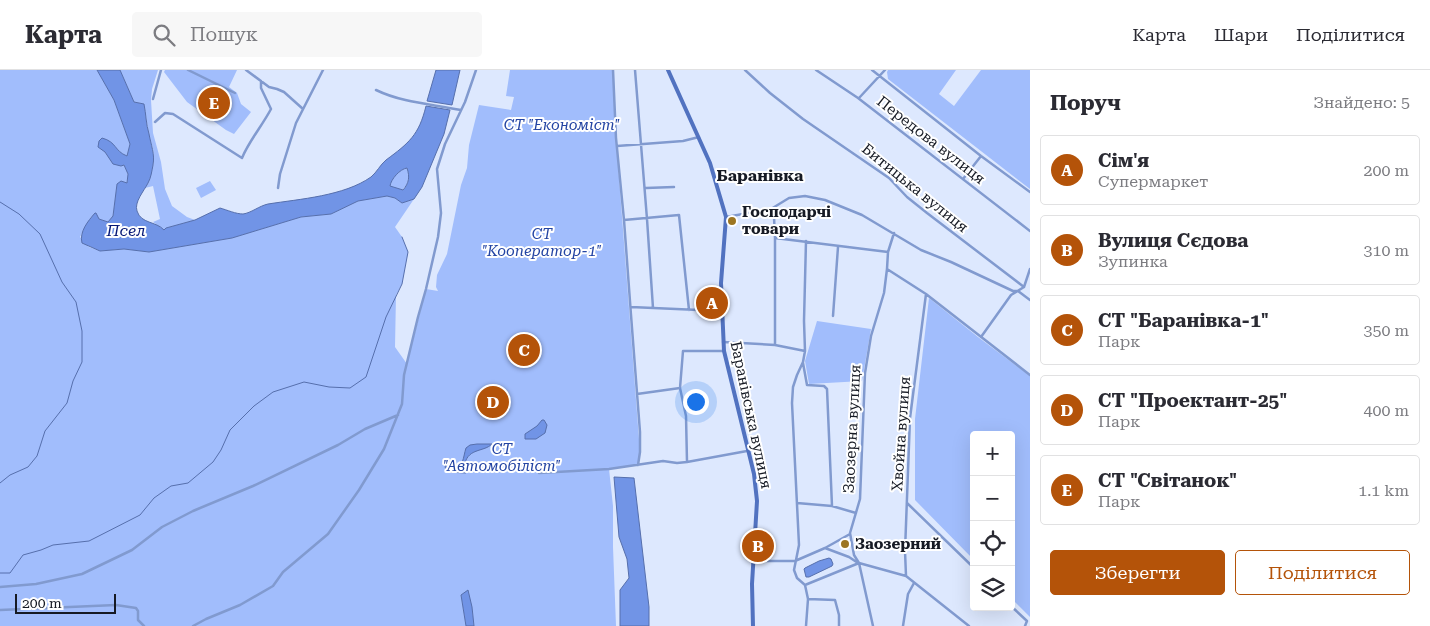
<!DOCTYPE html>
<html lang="uk">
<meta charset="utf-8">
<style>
body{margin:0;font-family:"Roboto Serif",serif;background:#f7f7f7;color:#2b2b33}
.controls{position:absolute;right:15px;bottom:15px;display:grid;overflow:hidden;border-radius:5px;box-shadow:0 5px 20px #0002}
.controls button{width:45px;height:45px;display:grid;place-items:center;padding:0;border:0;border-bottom:1px solid #e1e1e2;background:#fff;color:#2b2b33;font:25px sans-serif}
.scale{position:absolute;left:15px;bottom:12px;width:101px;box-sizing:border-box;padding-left:5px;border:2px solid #161a24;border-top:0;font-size:14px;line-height:18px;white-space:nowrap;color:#161a24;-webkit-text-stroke:4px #fff;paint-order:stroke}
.you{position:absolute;left:695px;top:331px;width:18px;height:18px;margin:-12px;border:4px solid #fff;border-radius:50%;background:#1a73e8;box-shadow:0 0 0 8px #1a73e833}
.badge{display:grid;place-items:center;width:32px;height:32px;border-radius:50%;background:#b45309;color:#fff;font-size:16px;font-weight:700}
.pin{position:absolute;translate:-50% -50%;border:2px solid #fff;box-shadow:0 1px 5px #0006}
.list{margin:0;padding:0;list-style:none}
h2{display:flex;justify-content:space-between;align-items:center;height:65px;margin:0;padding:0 20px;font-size:21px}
h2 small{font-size:16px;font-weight:400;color:#7c7c81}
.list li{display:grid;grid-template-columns:32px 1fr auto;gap:15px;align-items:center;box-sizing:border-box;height:70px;margin:0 10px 10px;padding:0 10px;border:1px solid #e1e1e2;border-radius:5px}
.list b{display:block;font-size:19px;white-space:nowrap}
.list p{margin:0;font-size:16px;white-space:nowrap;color:#7c7c81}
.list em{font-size:16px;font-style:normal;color:#7c7c81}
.actions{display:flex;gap:10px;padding:15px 20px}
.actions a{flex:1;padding:11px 0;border:1px solid #b45309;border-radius:5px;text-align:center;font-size:18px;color:#b45309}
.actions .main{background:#b45309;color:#fff}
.icon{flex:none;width:28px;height:28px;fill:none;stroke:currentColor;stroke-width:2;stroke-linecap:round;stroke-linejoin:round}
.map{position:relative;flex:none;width:1030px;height:556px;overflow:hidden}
header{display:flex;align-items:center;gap:30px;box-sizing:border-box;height:70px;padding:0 25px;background:#fff;border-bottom:1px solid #e1e1e2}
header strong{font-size:24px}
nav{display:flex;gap:28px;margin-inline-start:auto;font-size:18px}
.search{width:350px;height:45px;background:#f7f7f7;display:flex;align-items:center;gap:12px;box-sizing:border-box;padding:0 18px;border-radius:5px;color:#7c7c81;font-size:19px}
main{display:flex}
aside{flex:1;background:#fff}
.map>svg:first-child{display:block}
</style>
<header>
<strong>Карта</strong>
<div class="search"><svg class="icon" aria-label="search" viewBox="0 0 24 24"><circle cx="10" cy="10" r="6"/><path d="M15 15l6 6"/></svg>Пошук</div>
<nav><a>Карта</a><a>Шари</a><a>Поділитися</a></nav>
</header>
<main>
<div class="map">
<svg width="1030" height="556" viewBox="0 0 1030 556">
<rect width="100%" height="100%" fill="#dde8fe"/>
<path fill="#a1bdfc" d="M 0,0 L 97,0 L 114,30 L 130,74 L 127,86 L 119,83 L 105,82 C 113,97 132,88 127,113 L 117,114 L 113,146 L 108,152 L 99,149 L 97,146 L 91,147 L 83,161 L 80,167 L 89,177 L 100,181 L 124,179 L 149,182 L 232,168 L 301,147 L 331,144 L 358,131 L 387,126 L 395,128 L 402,133 L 414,129 L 395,157 L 402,167 L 408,182 L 402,214 L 396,225 L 395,277 L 407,294 L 426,219 L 438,221 L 436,217 L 437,205 L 447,184 L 461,115 L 467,98 L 469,75 L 479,35 L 511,40 L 514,27 L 506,26 L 510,0 L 613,0 L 616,68 L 640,382 L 638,395 L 609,399 L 613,436 L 613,477 L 616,556 L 474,556 L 472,537 L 461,525 L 466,556 L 0,556 Z
M 120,0 L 158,0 L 152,19 L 151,30 L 153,63 L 161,92 L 165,119 L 172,136 L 187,147 L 195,150 L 166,158 L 164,160 L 153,152 L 160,149 L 153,116 L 145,118 L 148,113 L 154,92 L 153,79 L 149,65 L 144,34 L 134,32 Z
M 165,0 L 237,0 L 229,17 L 237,23 L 241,34 L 251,42 L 234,64 L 226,60 L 187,32 L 164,2 Z
M 888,0 L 956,0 L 939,24 L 954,36 L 981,0 L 1030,0 L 1030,119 L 888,9 L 887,2 Z
M 407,98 C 410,107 409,113 402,120 L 389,116 C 391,109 400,99 407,98 Z
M 210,111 L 216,120 L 201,128 L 196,118 Z
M 929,228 L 978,267 L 1030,306 L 1030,547 L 1011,528 L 1011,365 L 974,365 L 974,490 L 915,430 L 915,349 Z
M 817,251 L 871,259 L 862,311 L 809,314 L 805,291 Z"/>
<path fill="#7194e6" stroke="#566fac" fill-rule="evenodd" d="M 97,0 L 120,0 L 134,32 L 144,34 C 146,44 146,54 149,64 C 151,75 155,84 153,95 C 152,100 151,108 148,113 C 144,121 134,132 137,141 C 141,154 156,151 164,160 L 166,158 L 195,150 L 220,138 C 227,140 236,144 243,144 C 251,143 259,136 268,134 C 300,129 344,126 371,107 C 377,102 380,95 386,90 C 409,73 419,65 426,36 L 450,40 L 444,64 L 422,117 L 414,129 L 402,133 L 395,128 L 387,126 L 358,131 L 331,144 L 301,147 L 232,168 L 149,182 L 124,179 L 100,181 L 82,173 C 79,162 88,151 95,143 L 96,143 L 99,149 L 108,152 L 113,146 L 117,114 L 121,111 L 127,113 L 128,104 L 124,95 L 121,96 L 113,94 L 105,82 L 98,77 L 99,71 L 102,68 C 117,72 114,81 127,86 L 130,74 L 114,30 ZM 407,98 C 410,107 409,113 403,120 L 390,116 C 391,109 400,99 407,98 Z
M 436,0 L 460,0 L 452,35 L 427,31 Z
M 542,350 L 544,350 L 547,355 L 545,363 L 536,369 L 525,369 L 525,364 L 537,356 Z
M 477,374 L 492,374 C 484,382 469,378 465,393 L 467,396 L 466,403 L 448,402 L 445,397 L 446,395 L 449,398 L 452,400 C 464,398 463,387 466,378 L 470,375 Z
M 614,407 L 634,408 L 649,537 L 649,556 L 620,556 L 620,520 L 629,508 L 627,489 L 619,467 Z
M 829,488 L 831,489 L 833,494 L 832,496 L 809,507 L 806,507 L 804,499 L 805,498 L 819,491 Z
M 468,520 L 472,537 L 474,556 L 466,556 L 461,525 Z"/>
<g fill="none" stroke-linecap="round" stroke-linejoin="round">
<path stroke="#566fac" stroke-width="1" d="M 0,132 L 19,144 L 40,164 L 62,212 L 76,232 L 82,261 L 82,292 L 73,311 L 67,333 L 45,361 L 37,386 L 28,397 L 10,405 L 0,413
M 0,503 L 10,503 L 23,485 L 41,480 L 53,475 L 89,471 L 140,445 L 154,428 L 171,416 L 188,413 L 213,392 L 221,380 L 230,360 L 254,336 L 273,322 L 304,312 L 329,317 L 350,318 L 366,307 L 386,247 L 402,214 L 408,182 L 402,167"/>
<path stroke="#819acf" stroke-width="2.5" d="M 188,0 L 235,23
M 246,0 L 269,17 L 277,19 L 284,22 L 303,39
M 613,0 L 616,68 L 624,150 L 631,245 L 640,362 L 640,382 L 638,395
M 635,0 L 647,149 L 653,238
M 745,0 L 770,23 L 803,49 L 889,108 L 907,127 L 927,143 L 1024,217
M 816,0 L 858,28 L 1030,161
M 872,0 L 981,86 L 1030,122
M 376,20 C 403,33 432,34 461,40
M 859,28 L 885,0
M 153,29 L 161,0
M 155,52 L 165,43 L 173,44 L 242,88 C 249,71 262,56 271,39 L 261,18 L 261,11
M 617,76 L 683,71 L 699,67
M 963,109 L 981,86
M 278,118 L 280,104 L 296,53 L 323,0
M 646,118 L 674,117
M 771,139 L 774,147 L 775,168 L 775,275
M 726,147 L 771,139 L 789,128 L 805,126 L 825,130 L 862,145 L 921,180 L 951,192 L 1013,221 L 1018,221 L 1030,230
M 624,150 L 679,145 L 689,240
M 775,168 L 888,182
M 887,199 L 926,224 L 1030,305
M 631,237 L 721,241
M 833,246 L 838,177
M 981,267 L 1011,225 L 1024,217 L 1030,199
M 723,272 L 775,275 L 805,281
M 803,293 L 807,315 L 824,316 L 827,319 L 832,436
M 637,324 L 680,318
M 687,392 L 686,346 L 680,318 L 683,281 L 724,281
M 539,403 L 609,399 L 663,391 L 677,393 L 687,392 L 747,381
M 797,433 L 832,436 L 856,443
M 907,433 L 974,498
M 825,478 L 850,464
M 753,491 L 795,491 L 825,478 L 849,487 L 858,493
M 906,506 L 905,481 L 910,348 L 926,224
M 805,515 L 797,508 L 794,500 L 799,475 L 792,333 L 793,317 L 797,305 L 803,292 L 805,281 L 804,251 L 806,171
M 805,515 L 859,493 L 906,506 L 969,556
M 805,515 L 808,529 L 806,556
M 0,517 L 36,514 L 82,504 L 132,480 L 162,457 L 193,441 L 253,416 L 338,375 L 365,359 L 398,345
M 808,529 L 835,530 L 839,545 L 839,556
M 1011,536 L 1027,551 L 1025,556
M 0,540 L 116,535 L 136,538 L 138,541 L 138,550 L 144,556
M 193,556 L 206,549 L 240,535 L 273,516 L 283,502 L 328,464 L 359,420 L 384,379 L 402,334 L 404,305 L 418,247 L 426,219 L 438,167 L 441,143 L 437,99 L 445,74 L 465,32 L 476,0
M 873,556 L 859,493 L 854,485 L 850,463 L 860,429 L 865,303 L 871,266 L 884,223 L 887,199 L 888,182 L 894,163
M 903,556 L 908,524 L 914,513"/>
<path stroke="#5172c0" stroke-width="4" d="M 668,0 L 710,93 L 726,147 L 721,213 L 724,281 L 754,404 L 757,431 L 752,514 L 753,556"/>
</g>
<g fill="#9c7521" stroke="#fff" stroke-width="2">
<circle cx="732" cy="151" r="5"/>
<circle cx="845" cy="474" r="5"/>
</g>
<g text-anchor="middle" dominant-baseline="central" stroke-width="4" stroke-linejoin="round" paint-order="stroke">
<g font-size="15" font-style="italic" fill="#2344a3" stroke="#fff">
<text x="562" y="55">СТ "Економіст"</text>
<text x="542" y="164">СТ<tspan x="542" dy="17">"Кооператор-1"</tspan></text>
<text x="502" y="379">СТ<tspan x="502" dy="17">"Автомобіліст"</tspan></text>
</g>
<g font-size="15" fill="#161a24" stroke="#fff">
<text transform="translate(931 70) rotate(38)">Передова вулиця</text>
<text transform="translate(915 118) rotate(39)">Битицька вулиця</text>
<text transform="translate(751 345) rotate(78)">Баранівська вулиця</text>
<text transform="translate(852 359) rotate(-87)">Заозерна вулиця</text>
<text transform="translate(901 364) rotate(-86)">Хвойна вулиця</text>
</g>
<g font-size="15" font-weight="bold" fill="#161a24" stroke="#fff" text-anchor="start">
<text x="742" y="142">Господарчі<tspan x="742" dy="17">товари</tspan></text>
<text x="855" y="474">Заозерний</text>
</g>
<g font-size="16" font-weight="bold" fill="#161a24" stroke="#fff">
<text x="760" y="105">Баранівка</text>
</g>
<g font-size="16" font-style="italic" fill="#061876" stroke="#fff">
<text x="126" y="160">Псел</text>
</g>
</g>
</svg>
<div class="controls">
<button>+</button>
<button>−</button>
<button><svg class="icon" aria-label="locate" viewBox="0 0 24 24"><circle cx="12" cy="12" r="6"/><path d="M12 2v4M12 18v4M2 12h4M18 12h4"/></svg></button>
<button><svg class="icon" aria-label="layers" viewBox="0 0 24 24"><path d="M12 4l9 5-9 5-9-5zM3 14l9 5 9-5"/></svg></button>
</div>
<div class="scale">200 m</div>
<div class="you"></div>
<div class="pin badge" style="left:712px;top:233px">A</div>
<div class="pin badge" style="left:758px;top:476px">B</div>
<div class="pin badge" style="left:524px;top:280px">C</div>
<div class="pin badge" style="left:493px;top:332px">D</div>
<div class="pin badge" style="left:214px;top:33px">E</div>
</div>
<aside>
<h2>Поруч<small>Знайдено: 5</small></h2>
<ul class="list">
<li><span class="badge">A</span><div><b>Сім'я</b><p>Супермаркет</p></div><em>200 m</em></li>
<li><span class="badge">B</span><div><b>Вулиця Сєдова</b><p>Зупинка</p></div><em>310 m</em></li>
<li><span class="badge">C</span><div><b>СТ &quot;Баранівка-1&quot;</b><p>Парк</p></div><em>350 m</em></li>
<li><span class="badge">D</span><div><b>СТ &quot;Проектант-25&quot;</b><p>Парк</p></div><em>400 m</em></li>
<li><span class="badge">E</span><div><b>СТ &quot;Світанок&quot;</b><p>Парк</p></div><em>1.1 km</em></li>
</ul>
<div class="actions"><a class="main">Зберегти</a><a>Поділитися</a></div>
</aside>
</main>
